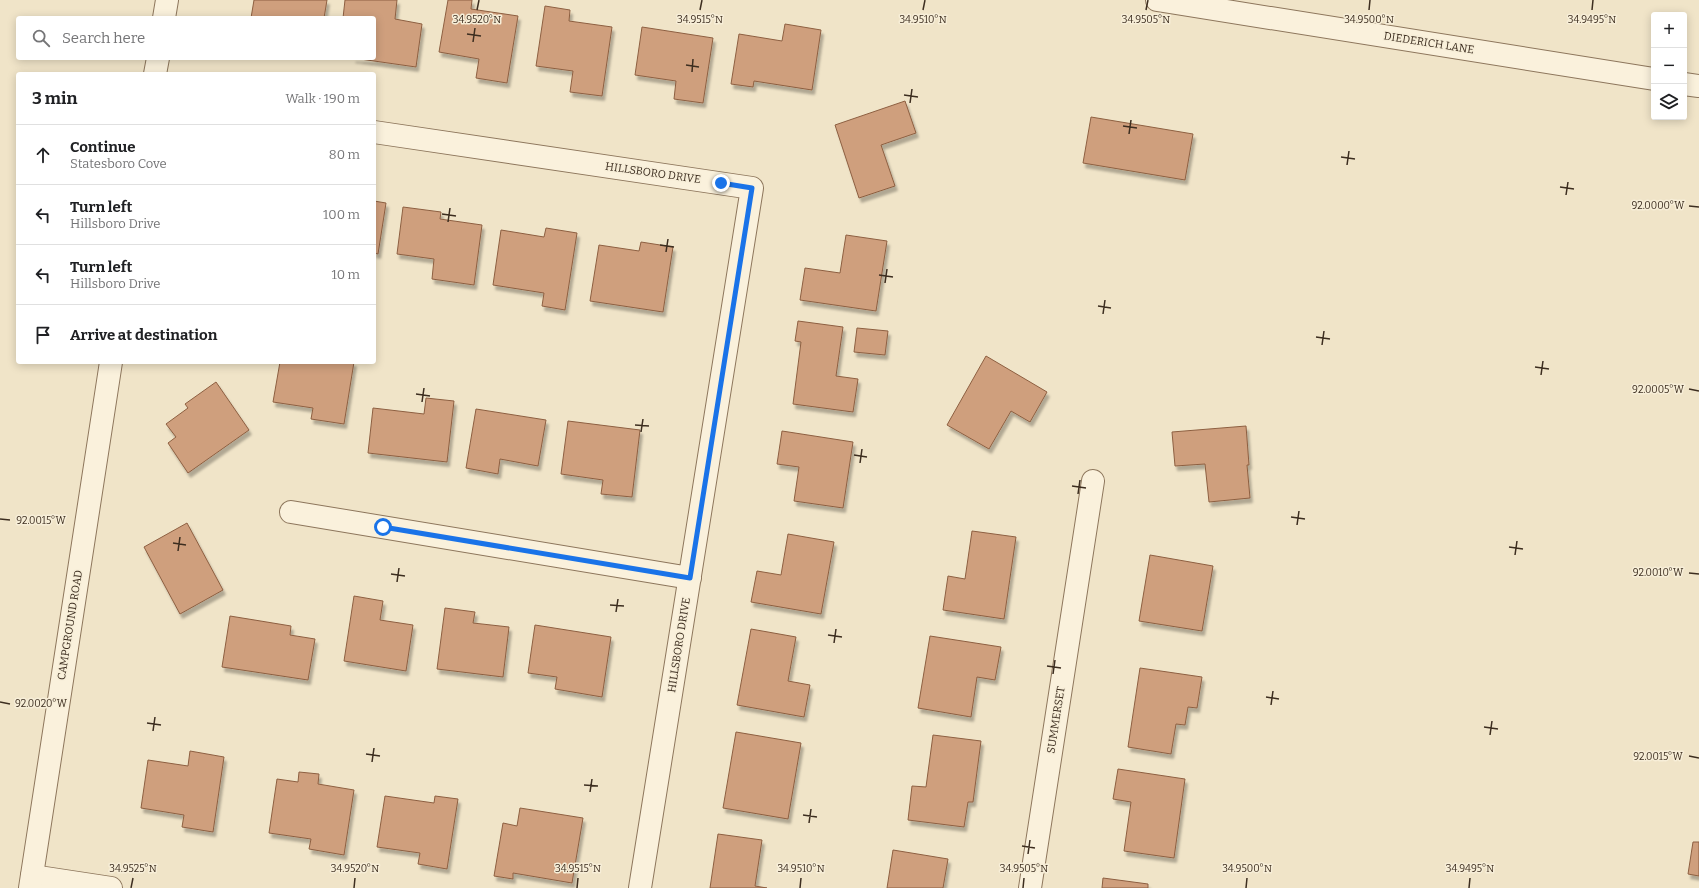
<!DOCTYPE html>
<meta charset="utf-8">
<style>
body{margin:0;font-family:Bitter,serif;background:#f6f6f6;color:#202124}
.controls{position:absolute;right:12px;top:12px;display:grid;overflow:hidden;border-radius:4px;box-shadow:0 2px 10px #0003}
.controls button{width:36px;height:36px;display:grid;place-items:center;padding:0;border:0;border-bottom:1px solid #e0e0e0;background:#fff;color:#202124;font:20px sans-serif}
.stop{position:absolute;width:12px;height:12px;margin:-9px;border:3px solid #1a73e8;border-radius:50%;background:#fff}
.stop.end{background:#1a73e8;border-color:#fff;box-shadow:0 1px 4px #0008}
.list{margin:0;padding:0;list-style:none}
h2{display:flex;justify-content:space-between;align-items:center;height:52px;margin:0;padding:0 16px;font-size:17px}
h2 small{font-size:13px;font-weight:400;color:#757577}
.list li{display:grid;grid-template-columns:26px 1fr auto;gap:12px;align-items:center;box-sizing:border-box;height:60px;padding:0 16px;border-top:1px solid #e0e0e0}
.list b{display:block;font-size:15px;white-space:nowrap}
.list p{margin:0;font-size:13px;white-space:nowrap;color:#757577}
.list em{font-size:13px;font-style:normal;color:#757577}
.icon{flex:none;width:22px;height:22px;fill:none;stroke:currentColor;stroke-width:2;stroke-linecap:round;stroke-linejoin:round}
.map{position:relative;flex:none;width:1699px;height:888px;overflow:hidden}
.search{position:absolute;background:#fff;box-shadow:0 2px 10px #0003;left:16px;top:16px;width:360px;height:44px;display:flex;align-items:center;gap:10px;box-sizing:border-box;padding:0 14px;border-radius:4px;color:#757577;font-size:15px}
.panel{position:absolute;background:#fff;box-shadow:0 2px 10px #0003;left:16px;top:72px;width:360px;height:292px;border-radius:4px}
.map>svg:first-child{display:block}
</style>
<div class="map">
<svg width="1699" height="888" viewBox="0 0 1699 888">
<defs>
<filter id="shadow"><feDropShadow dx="2.5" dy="4.5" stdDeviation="1" flood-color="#0004"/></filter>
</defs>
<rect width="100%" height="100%" fill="#f0e4c8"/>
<path fill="#cf9f7d" stroke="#8d5f41" filter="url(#shadow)" d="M 254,0 L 327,0 L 324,18 L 251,18 Z
M 345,0 L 397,0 L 395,19 L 422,24 L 416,67 L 353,58 L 374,58 L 374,18 L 343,18 Z
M 448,0 L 472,0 L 471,9 L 518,16 L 507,83 L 476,78 L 479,59 L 439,52 Z
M 545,6 L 570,10 L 569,21 L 612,27 L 602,96 L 570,92 L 573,71 L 536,66 Z
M 785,24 L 821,30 L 812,90 L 754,81 L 753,87 L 731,84 L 739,34 L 782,41 Z
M 642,27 L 713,38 L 703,103 L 674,99 L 676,81 L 635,75 Z
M 905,101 L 916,133 L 881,145 L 895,186 L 859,198 L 835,125 Z
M 1091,117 L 1193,134 L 1185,180 L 1083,163 Z
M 374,201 L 386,203 L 378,254 L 374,253 Z
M 403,207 L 441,212 L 440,219 L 482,225 L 474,285 L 432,279 L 434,259 L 397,254 Z
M 546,228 L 577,233 L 565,310 L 542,306 L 544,293 L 493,285 L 501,230 L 544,237 Z
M 846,235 L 887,241 L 876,311 L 800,300 L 805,268 L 840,273 Z
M 641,242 L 673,247 L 663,312 L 590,301 L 599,245 L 639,251 Z
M 798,321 L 843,327 L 836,376 L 858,379 L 853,412 L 793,404 L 801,342 L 795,341 Z
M 857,328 L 888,331 L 885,355 L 854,352 Z
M 986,356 L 1047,392 L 1030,422 L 1011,411 L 989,449 L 947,425 Z
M 280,362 L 354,362 L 344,424 L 311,419 L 313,408 L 273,402 Z
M 216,382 L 249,430 L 188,473 L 168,443 L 176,437 L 166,424 L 188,408 L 185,404 Z
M 426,398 L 454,401 L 447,462 L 368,453 L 373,408 L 424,414 Z
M 476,409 L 546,420 L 538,466 L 500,459 L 498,474 L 466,468 Z
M 568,421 L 640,430 L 632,497 L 601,494 L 603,480 L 561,474 Z
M 1246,426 L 1249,465 L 1247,465 L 1250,498 L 1209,502 L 1205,464 L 1175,466 L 1172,432 Z
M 782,431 L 853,442 L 843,508 L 794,501 L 799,467 L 777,464 Z
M 187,523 L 223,590 L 180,614 L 144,547 Z
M 972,531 L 1016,537 L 1004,619 L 943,610 L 948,576 L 965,579 Z
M 788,534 L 834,542 L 821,614 L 751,602 L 757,571 L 781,575 Z
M 1150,555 L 1213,566 L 1202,631 L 1139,621 Z
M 354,596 L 383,601 L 380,620 L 413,625 L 406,671 L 344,661 Z
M 445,608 L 475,612 L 473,623 L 509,627 L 503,677 L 437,669 Z
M 230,616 L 291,626 L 290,635 L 315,639 L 308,680 L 222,667 Z
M 535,625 L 611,637 L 602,697 L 555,689 L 557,677 L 528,673 Z
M 751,629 L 796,637 L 788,681 L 810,685 L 804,717 L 737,705 Z
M 930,636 L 1001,647 L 995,680 L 977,677 L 971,717 L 918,708 Z
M 1140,668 L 1202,677 L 1197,708 L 1188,707 L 1185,725 L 1176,724 L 1171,754 L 1128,747 Z
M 736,732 L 801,743 L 788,819 L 723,808 Z
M 933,735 L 981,741 L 973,802 L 968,802 L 964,827 L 908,820 L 912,786 L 926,787 Z
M 190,751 L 224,757 L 213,832 L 182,827 L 184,815 L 141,808 L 148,760 L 188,766 Z
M 1118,769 L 1185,779 L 1174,858 L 1124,851 L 1131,802 L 1113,799 Z
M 299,772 L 319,774 L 318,784 L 354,790 L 344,855 L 309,849 L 311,839 L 269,833 L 277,779 L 298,782 Z
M 385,796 L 434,803 L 435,796 L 458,799 L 447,869 L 418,864 L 420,853 L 377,847 Z
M 520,808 L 583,818 L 572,883 L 513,873 L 513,879 L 494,876 L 503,823 L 517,826 Z
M 718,834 L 762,840 L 755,886 L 767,888 L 710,888 Z
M 1693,842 L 1699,842 L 1699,876 L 1688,874 Z
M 893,850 L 948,859 L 943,888 L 887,888 Z
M 1103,878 L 1148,884 L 1148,888 L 1102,888 Z"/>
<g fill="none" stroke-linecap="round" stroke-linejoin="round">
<defs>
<path id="minor" d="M 374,132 L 752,188 L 640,888
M 291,512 L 690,578
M 32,876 L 111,888
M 1030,888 L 1093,481"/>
<path id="tertiary" d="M 1157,0 L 1654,79
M 164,18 L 167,0
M 155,74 L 158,58
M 1684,84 L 1699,86
M 30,888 L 111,362"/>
</defs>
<use href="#minor" stroke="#8d765c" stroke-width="24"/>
<use href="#tertiary" stroke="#8d765c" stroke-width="24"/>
<use href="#minor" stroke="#faf1dc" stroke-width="22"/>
<use href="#tertiary" stroke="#faf1dc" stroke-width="22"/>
</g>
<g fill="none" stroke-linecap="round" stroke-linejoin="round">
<path stroke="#1a73e8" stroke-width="5" d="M 383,527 L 690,578 L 752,188 L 721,183"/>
</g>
<path fill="none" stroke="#3d2e20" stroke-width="1.5" d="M 477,10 L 479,0M 700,10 L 702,0M 923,10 L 925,0M 1146,10 L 1148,0M 1369,10 L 1370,0M 1592,10 L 1593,0M 467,34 L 481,36M 473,42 L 475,28M 686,65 L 699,67M 692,72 L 693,59M 904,95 L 918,97M 910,103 L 912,89M 1123,126 L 1137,128M 1129,134 L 1131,120M 1341,157 L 1355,159M 1347,165 L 1349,151M 1560,187 L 1574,189M 1566,195 L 1568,182M 1689,206 L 1699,207M 442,214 L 456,216M 448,222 L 450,208M 660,245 L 674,247M 666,252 L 668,239M 879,275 L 893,277M 885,283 L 887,269M 1098,306 L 1111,308M 1103,314 L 1105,300M 1316,337 L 1330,339M 1322,345 L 1324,331M 1535,367 L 1549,369M 1541,375 L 1543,361M 1689,389 L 1699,391M 416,394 L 430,396M 422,402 L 424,388M 635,425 L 649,426M 641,432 L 643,419M 854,455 L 867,457M 860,463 L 862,449M 1072,486 L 1086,488M 1078,494 L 1080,480M 1291,517 L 1305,519M 0,519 L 10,520M 1297,525 L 1299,511M 173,543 L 186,545M 1509,547 L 1523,549M 178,551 L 180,537M 1515,555 L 1517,541M 1689,573 L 1699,574M 391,574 L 405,576M 397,582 L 399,568M 610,605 L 624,606M 616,612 L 618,599M 828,635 L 842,637M 834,643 L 836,629M 1047,666 L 1061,668M 1053,674 L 1055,660M 1266,697 L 1279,699M 0,702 L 10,704M 1271,705 L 1273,691M 147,723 L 161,725M 1484,727 L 1498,729M 153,731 L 155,717M 1490,735 L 1492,721M 366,754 L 380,756M 1689,756 L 1699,758M 372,762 L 374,748M 584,785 L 598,786M 590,792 L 592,779M 803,815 L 817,817M 809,823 L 811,809M 1022,846 L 1035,848M 1028,854 L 1030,840M 131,888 L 133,878M 354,888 L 355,878M 577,888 L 578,878M 800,888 L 801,878M 1023,888 L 1024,878M 1246,888 L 1247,878M 1469,888 L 1470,878"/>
<g text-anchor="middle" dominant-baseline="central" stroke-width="3" stroke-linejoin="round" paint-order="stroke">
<g font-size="11" fill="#3d2e20" stroke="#f7eed8">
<text transform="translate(1429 43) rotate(9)">DIEDERICH LANE</text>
<text transform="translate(653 173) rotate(8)">HILLSBORO DRIVE</text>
<text transform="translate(70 625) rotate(-81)">CAMPGROUND ROAD</text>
<text transform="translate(679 645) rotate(-81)">HILLSBORO DRIVE</text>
<text transform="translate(1056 720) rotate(-81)">SUMMERSET</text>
</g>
</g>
<g font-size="10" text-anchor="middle" fill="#3d2e20" stroke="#f7eed8" stroke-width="3" stroke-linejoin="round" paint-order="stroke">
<text x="477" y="23">34.9520°N</text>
<text x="700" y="23">34.9515°N</text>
<text x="923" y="23">34.9510°N</text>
<text x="1146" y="23">34.9505°N</text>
<text x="1369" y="23">34.9500°N</text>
<text x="1592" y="23">34.9495°N</text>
<text x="1658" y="209">92.0000°W</text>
<text x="1658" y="393">92.0005°W</text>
<text x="41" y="524">92.0015°W</text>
<text x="1658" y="576">92.0010°W</text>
<text x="41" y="707">92.0020°W</text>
<text x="1658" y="760">92.0015°W</text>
<text x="133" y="872">34.9525°N</text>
<text x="355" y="872">34.9520°N</text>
<text x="578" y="872">34.9515°N</text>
<text x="801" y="872">34.9510°N</text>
<text x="1024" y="872">34.9505°N</text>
<text x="1247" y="872">34.9500°N</text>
<text x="1470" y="872">34.9495°N</text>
</g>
</svg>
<div class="controls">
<button>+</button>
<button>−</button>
<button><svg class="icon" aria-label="layers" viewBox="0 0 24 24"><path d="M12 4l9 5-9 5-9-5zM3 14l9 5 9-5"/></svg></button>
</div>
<div class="stop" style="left:383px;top:527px"></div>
<div class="stop end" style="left:721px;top:183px"></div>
<div class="search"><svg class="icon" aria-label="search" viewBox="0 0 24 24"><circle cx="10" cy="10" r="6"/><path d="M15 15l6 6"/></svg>Search here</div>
<section class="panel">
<h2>3 min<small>Walk · 190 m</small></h2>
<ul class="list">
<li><svg class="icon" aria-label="ahead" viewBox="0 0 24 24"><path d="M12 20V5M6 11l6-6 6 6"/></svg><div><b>Continue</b><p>Statesboro Cove</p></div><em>80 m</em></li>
<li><svg class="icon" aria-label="left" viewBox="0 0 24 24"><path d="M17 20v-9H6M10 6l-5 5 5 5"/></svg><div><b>Turn left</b><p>Hillsboro Drive</p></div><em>100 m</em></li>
<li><svg class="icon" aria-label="left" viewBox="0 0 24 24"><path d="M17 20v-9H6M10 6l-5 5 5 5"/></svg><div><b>Turn left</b><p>Hillsboro Drive</p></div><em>10 m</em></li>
<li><svg class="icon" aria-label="arrive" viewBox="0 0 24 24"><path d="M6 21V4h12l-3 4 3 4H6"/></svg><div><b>Arrive at destination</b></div></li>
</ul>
</section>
</div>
